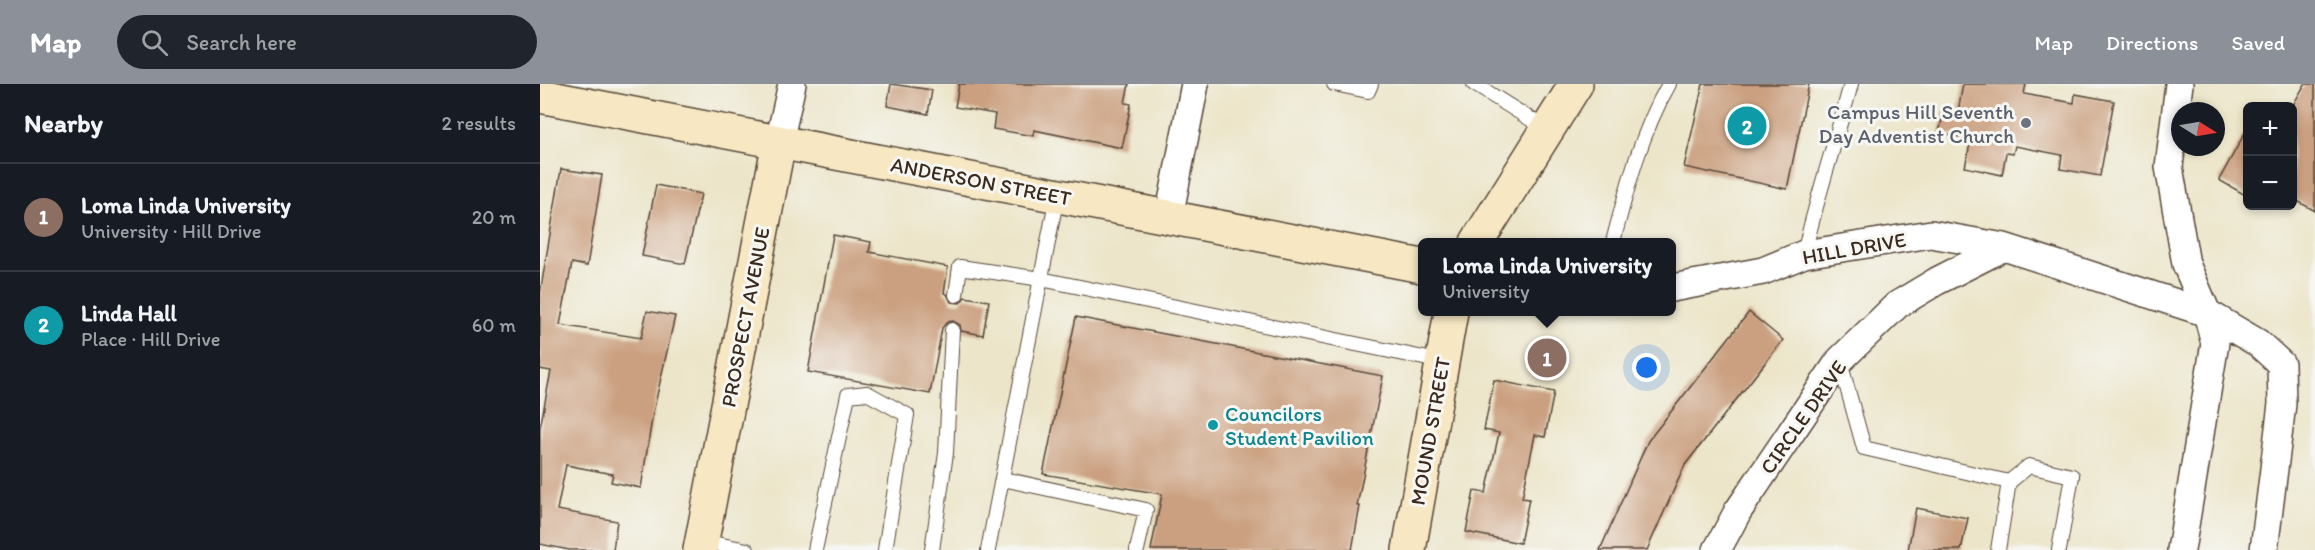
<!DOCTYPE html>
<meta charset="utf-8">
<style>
body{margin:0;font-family:Itim,sans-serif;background:#20242c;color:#f1f3f6}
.controls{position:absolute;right:18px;top:18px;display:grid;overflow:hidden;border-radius:9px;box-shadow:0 3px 9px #0003}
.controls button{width:54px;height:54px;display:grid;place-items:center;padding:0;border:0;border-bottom:2px solid #363941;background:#171b24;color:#f1f3f6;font:30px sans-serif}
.compass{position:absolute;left:1631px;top:18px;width:54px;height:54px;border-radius:50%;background:#171b24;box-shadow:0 3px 9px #0003;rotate:101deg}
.you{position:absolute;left:1107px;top:284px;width:21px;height:21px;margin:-15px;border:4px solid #fff;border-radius:50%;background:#1a73e8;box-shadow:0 0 0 9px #1a73e833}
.badge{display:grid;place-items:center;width:39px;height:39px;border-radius:50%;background:#8c9099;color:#fff;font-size:20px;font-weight:700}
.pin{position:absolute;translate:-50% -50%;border:3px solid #fff;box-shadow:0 2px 6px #0006}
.popup{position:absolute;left:878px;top:154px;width:258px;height:78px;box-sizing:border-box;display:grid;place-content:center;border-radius:9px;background:#171b24;filter:drop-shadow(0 2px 4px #0005);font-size:20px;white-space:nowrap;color:#9ea1a6}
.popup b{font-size:22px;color:#f1f3f6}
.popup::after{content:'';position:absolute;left:50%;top:100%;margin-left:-12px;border:12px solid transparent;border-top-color:#171b24}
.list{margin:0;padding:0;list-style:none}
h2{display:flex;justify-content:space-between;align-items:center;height:78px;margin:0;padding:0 24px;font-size:26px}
h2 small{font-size:20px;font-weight:400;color:#9ea1a6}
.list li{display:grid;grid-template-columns:39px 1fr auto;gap:18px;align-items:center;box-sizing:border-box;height:108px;padding:0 24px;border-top:2px solid #363941}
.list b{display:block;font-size:22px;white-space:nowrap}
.list p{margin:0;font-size:20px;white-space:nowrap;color:#9ea1a6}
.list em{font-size:20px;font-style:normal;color:#9ea1a6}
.icon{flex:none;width:33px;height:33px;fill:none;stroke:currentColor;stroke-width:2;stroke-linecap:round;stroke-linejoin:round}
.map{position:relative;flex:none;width:1775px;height:466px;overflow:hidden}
header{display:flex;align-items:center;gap:36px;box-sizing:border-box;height:84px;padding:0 30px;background:#8c9099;color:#fff}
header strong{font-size:28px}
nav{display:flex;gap:33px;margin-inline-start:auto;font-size:21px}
.search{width:420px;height:54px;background:#20242c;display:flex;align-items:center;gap:15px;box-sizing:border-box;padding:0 21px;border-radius:33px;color:#9ea1a6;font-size:22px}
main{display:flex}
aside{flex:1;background:#171b24}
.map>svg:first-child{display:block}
</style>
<header>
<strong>Map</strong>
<div class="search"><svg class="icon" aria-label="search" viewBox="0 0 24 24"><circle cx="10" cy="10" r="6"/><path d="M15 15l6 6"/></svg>Search here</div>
<nav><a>Map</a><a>Directions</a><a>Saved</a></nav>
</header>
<main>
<aside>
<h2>Nearby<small>2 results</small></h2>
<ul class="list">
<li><span class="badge" style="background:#8d6e63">1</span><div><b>Loma Linda University</b><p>University · Hill Drive</p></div><em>20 m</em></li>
<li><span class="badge" style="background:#0f9aa8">2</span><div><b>Linda Hall</b><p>Place · Hill Drive</p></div><em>60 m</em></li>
</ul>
</aside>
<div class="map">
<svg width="1775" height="466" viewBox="0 0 1775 466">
<rect width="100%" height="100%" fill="#f6f6f2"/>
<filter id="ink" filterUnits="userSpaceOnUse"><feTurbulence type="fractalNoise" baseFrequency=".0167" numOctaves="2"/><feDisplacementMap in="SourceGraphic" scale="12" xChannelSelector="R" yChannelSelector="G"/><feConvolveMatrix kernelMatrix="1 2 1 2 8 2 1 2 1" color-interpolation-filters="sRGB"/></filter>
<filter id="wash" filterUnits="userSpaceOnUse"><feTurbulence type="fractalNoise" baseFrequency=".008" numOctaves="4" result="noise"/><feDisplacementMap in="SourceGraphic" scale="24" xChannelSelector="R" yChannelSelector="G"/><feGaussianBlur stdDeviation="1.35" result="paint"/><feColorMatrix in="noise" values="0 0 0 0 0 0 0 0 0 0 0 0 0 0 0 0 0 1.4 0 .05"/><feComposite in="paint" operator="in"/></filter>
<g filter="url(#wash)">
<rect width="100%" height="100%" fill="#ece5c9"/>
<g id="blocks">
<path fill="#cba080" d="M 351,0 L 392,6 L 388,30 L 347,22 Z
M 419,0 L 589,0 L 585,19 L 591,20 L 582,64 L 494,46 L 493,52 L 453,45 L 455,30 L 415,23 Z
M 1163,0 L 1269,0 L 1247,105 L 1144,83 Z
M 1423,0 L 1486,0 L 1484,10 L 1534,19 L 1535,10 L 1574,17 L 1560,92 L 1520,85 L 1522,71 L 1475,62 L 1473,70 L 1466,69 L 1462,91 L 1425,83 L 1431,55 L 1399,49 L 1404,26 L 1418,28 Z
M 1765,0 L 1775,0 L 1775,127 L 1752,114 L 1752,23 Z
M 1707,45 L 1707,112 L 1679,96 Z
M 21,85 L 62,91 L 47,182 L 32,179 L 20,241 L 101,254 L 107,227 L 135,232 L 113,329 L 101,404 L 71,398 L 73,390 L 26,381 L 17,426 L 77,437 L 73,466 L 29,466 L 0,460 L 0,344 L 11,287 L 0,285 L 0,210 Z
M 116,101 L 161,110 L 145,180 L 102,172 Z
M 293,151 L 331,158 L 329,168 L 408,183 L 404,209 L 407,210 L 411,218 L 420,219 L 425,213 L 449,217 L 443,251 L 421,247 L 420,241 L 413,237 L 407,238 L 402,244 L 390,310 L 268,288 Z
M 1209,228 L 1243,256 L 1145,381 L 1107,466 L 1060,466 L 1108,357 Z
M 536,233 L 843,292 L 817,422 L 820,422 L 812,466 L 611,466 L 622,410 L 503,390 Z
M 954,296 L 1014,308 L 1005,353 L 995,351 L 982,414 L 989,415 L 980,459 L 926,448 L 934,407 L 946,409 L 959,349 L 944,346 Z
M 1376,424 L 1428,434 L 1421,466 L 1368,466 Z"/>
</g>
</g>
<g filter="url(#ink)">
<use href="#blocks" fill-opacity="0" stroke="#564638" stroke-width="1.5"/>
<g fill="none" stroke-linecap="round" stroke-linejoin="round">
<defs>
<path id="lane" d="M 794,0 L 828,7 L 831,0
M 934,0 L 1008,46
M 1073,158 C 1087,104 1101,49 1129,0
M 1264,170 C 1277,112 1296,57 1311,0
M 416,211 L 420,183 L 501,195 L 903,278
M 1300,278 L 1324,364 L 1469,398
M 463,395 L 606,426 L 597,466
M 162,457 L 207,466
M 275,466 L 308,311 L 327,309 L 367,331 L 345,466
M 392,466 L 406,369 L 412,246
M 448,466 L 517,112
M 1458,466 L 1469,398 L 1489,382 L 1532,392 L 1519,466"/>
<path id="street" d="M 1639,0 L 1629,83 L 1646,180 L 1667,229 L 1675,259 L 1641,466
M 239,58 L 252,0
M 629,133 L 655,0
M 1132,204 L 1223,187 L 1264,170 L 1391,150 L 1464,163
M 1177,466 L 1198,427 L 1300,276 L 1357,221 L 1397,197 L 1464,163 L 1667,229 L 1718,259 L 1741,280 L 1742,320 L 1724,466"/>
<path id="secondary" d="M 0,12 L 882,182
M 937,158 L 1036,0
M 160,466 L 239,58
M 869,466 L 911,228"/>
</defs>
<use href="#lane" stroke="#564638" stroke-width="16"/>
<use href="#street" stroke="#564638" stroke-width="30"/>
<use href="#secondary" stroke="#564638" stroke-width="36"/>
<use href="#lane" stroke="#fff" stroke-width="14"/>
<use href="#street" stroke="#fff" stroke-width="27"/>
<use href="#secondary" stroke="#f7e8c3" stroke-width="33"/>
</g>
</g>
<circle fill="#6b7280" stroke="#f6f6f2" stroke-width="2" cx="1486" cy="39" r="6"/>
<circle fill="#0f9aa8" stroke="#f6f6f2" stroke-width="2" cx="673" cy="341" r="6"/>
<g text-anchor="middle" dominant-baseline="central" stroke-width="6" stroke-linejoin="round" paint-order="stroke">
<g font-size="21" fill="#5b616d" stroke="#f6f6f2" text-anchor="end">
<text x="1474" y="27">Campus Hill Seventh<tspan x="1474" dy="24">Day Adventist Church</tspan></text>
</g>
<g font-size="21" fill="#3b2a1e" stroke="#f6f6f2">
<text transform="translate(441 97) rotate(11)">ANDERSON STREET</text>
<text transform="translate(1314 164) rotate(-10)">HILL DRIVE</text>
<text transform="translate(205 233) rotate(-79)">PROSPECT AVENUE</text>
<text transform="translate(1263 333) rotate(-55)">CIRCLE DRIVE</text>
<text transform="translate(890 347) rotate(-80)">MOUND STREET</text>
</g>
<g font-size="21" fill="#0d838f" stroke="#f6f6f2" text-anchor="start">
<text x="685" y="329">Councilors<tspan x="685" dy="24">Student Pavilion</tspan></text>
</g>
</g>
</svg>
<div class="controls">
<button>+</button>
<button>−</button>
</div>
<svg class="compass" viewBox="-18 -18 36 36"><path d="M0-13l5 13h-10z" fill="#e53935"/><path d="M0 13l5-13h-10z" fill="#9ea1a6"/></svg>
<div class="you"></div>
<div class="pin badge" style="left:1007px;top:274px;background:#8d6e63">1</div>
<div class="popup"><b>Loma Linda University</b>University</div>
<div class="pin badge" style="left:1207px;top:42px;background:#0f9aa8">2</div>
</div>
</main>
